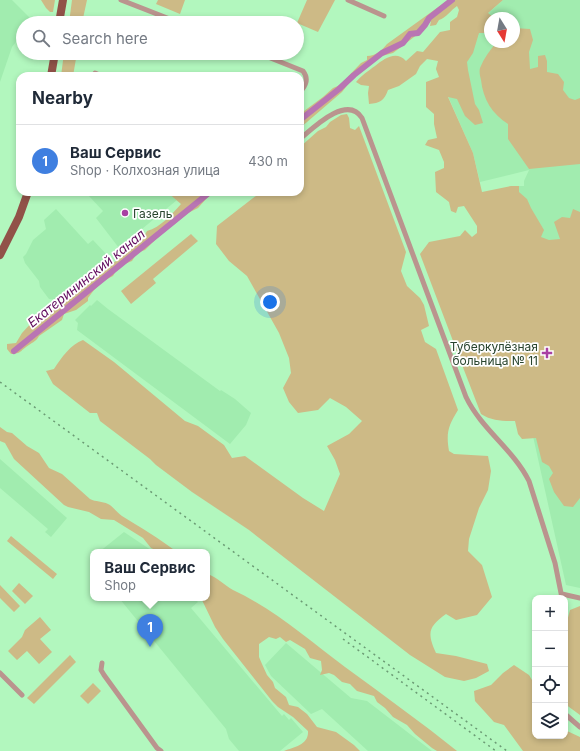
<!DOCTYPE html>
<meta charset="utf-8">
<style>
body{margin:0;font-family:Inter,sans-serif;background:#f6f6f7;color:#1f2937}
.controls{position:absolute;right:12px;bottom:12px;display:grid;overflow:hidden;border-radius:8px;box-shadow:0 2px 6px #0003}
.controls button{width:36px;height:36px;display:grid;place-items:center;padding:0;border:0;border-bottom:1px solid #e0e1e3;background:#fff;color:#1f2937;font:20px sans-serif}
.compass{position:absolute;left:484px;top:12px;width:36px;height:36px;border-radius:50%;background:#fff;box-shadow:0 2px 6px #0003;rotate:169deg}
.you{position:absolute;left:270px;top:302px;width:14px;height:14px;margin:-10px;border:3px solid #fff;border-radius:50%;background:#1a73e8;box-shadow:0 0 0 6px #1a73e833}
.badge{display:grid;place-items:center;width:26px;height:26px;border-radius:50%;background:#a840a3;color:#fff;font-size:13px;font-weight:700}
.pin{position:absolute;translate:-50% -33px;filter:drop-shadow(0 1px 2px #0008)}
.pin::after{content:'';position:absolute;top:21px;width:14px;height:12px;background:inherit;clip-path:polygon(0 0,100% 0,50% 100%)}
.popup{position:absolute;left:90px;top:549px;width:120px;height:52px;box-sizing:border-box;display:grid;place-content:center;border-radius:8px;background:#fff;filter:drop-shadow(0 1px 3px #0005);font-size:13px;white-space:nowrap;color:#747a83}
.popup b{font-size:15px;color:#1f2937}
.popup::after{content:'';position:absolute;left:50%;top:100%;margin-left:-8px;border:8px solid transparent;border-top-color:#fff}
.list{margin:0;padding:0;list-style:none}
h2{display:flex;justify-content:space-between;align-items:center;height:52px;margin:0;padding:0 16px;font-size:17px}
h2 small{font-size:13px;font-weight:400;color:#747a83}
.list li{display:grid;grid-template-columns:26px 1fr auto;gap:12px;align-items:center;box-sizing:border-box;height:72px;padding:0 16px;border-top:1px solid #e0e1e3}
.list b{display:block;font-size:15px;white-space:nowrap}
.list p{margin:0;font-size:13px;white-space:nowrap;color:#747a83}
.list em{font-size:13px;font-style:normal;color:#747a83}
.icon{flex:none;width:22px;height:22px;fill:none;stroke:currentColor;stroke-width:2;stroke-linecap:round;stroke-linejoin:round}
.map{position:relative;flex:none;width:580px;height:751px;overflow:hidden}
.search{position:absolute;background:#fff;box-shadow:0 2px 6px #0003;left:16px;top:16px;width:288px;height:44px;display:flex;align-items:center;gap:10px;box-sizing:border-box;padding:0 14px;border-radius:22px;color:#747a83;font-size:15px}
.panel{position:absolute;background:#fff;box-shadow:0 2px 6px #0003;left:16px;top:72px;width:288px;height:124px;border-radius:12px}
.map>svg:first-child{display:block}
</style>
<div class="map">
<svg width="580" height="751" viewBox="0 0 580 751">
<rect width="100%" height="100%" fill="#b2f7be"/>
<path fill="#a1ecaf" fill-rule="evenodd" d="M 0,0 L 12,0 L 33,21 L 31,23 L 23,23 L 23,33 L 12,47 L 0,82 Z
M 503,0 L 580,0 L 580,588 L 566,585 L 505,310 L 511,186 L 524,186 L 524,181 L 529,170 L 480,182 L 473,153 L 436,69 L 441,55 ZM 490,18 L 514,18 L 514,42 L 490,42 Z
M 91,192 L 167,192 L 177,200 L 119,248 L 96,218 L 103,211 L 88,195 Z
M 56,209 L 88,244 L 93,240 L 107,255 L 102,264 L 58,300 L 49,299 L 40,287 L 39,281 L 25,263 L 23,257 L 26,254 L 33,240 L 46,229 L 44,220 Z
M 97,300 L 108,309 L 220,391 L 221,390 L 235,399 L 251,413 L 246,425 L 230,444 L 77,330 L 78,323 L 75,320 L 90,305 L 91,306 Z
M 0,459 L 67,518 L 51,537 L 45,532 L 48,529 L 0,488 Z
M 124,532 L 154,552 L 99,552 Z
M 119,598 L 191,598 L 193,601 L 195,599 L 198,602 L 191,608 L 282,716 L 284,714 L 289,720 L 291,718 L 303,732 L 280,751 L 239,751 L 229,739 L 226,729 Z
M 286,643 L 351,698 L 367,701 L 432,751 L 368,751 L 322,709 L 311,714 L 271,676 L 265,665 Z"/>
<path fill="#cdba86" d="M 41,0 L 55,0 L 53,12 L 50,12 L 46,8 Z
M 72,0 L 87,0 L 82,23 L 69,23 Z
M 158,0 L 185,0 L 180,14 L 156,4 Z
M 307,0 L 335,0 L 318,32 L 297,23 Z
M 448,0 L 503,0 L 488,13 L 494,18 L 490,18 L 490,31 L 486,33 L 479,33 L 473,53 L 467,62 L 468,70 L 475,104 L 479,110 L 483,123 L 475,125 L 465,116 L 457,99 L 448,97 L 473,153 L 482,192 L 511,186 L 519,186 L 519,192 L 527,199 L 531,208 L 544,230 L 541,237 L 549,240 L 560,239 L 554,222 L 562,217 L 570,218 L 573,209 L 580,212 L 580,498 L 573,507 L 564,506 L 554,492 L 549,479 L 553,473 L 549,466 L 542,462 L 536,438 L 522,439 L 518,434 L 515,421 C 502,421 492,421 481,414 L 464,370 L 420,254 L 429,242 L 460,236 L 465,230 L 472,237 L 477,233 L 477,226 L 464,206 L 458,207 L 456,213 L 451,211 L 449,202 L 436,192 L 435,172 L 444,168 L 444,162 L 439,150 L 425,145 L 428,140 L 437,138 L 434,124 L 434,114 L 426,107 L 426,82 L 439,77 L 436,69 L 438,61 L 427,59 L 420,66 L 416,74 L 399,86 L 388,90 C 384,101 380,103 369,104 L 368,93 L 369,86 L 361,85 L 356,82 C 362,75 368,71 375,66 C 384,59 396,50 406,61 L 417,51 L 423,52 L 440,32 L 450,30 L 450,22 L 457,17 L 459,10 L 457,6 C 451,10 446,18 439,20 L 436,25 L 430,26 L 431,21 L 414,37 L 401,47 L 393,53 L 382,56 L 361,70 L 353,78 L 342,92 L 300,128 L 300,114 L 323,97 L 333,88 L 340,85 L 361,63 L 367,60 L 367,56 C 376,56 382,50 387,44 Z
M 514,28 L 530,29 L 533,40 L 529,52 L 530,69 L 538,67 L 538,56 L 545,55 L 547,61 L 547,72 L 558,74 L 564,82 L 563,90 L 569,98 L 575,100 L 580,98 L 580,164 L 529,169 L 508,139 L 508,124 C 492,114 483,99 481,80 C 480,76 479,72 480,68 C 484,58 490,50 497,42 L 514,42 Z
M 64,53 L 77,53 L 73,76 L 61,76 Z
M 347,114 L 349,118 L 350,128 L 355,130 L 359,126 L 406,252 L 401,271 L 407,286 L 420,298 L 424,305 L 429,326 L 421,330 L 425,342 L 436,349 L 458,410 C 448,426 446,433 449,451 L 454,454 L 488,456 L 491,471 L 488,490 L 479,508 L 469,539 L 468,551 L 482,565 L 492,597 L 477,615 L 456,620 L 446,614 C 428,627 427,633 436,653 L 456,656 L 487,664 L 489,671 L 476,678 L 464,681 L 445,677 L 410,655 L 249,530 L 192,492 L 156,465 L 150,459 L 100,421 L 97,413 L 90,413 L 53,384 L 46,371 L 54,369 C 61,358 71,344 83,340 L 114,362 L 185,421 L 198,426 L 224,445 L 232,458 L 245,456 L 303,498 L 324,511 L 340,474 L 335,460 L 327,446 L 349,434 L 362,421 L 346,407 L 330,398 L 318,410 L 298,413 L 289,402 L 283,388 L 291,373 L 289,358 L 279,333 L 247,276 L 229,261 L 216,244 L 217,226 L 261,192 L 300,192 L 300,147 L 318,131 L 326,127 L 330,122 L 341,115 Z
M 167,192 L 214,192 L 206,199 L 198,208 L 188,213 L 172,226 L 165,230 L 145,250 L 137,253 L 132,261 L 122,265 L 117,269 L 113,276 L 103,281 L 94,290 L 88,298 L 88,301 L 76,310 L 64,314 L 62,320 L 39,336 C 36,342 31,343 26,347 C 19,352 22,353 11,354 L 7,349 L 7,344 L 16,343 L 22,333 L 34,320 L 54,308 L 61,302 L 71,297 L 75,292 L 86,287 L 94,277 L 100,275 L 104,272 L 106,265 L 109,263 L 115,262 L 123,252 L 130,247 L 136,245 L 141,242 L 147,231 C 161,227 171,215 181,204 Z
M 191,234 L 198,241 L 153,279 L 156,283 L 131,304 L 121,291 Z
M 0,427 L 7,432 L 12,433 L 27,446 L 39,453 L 49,468 L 62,474 L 90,499 C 96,502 102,501 108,504 C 113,506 117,513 122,516 C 140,527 160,539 177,552 L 160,552 L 151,548 L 143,538 L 114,520 L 101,519 L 89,512 L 68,507 L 64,505 L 14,459 L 5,443 L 0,441 Z
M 11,536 L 57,574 L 53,579 L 7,541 Z
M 207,574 C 217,577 224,585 233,590 C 274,609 309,640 345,667 C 383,695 421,722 457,751 L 437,751 L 432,748 L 415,734 L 407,725 L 393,717 L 385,708 L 377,702 L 374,696 L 357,691 L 350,684 L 342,682 L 334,675 L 329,673 L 320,675 L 322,670 L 321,661 L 310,658 L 305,649 L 290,640 L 286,642 L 280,637 L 276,639 L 269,637 L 259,644 L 259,657 L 262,664 L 267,675 L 273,682 L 275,688 L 286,697 L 289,705 L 298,707 L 307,714 L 317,727 L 336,732 L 354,745 L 360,751 L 284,751 C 294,747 309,745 308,731 L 293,717 L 278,707 L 272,701 L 223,639 L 215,627 L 201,598 L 207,598 Z
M 19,583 L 33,596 L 25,604 L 12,591 Z
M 0,585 L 20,606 L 14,612 L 0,598 Z
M 580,606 L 580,715 L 565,704 L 565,629 L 570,610 Z
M 40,617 L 51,630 L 40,639 L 52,652 L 39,664 L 27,651 L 17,660 L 8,651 L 22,637 L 25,630 Z
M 70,655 L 76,662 L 34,704 L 27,698 Z
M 514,665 L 529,675 L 535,685 L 535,736 L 565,736 L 565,730 L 580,737 L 580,751 L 523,751 L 504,725 L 494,722 L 475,701 L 474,691 L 491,685 L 503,673 Z
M 93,683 L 101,691 L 88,704 L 80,696 Z"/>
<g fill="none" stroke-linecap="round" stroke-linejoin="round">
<path stroke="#b975b3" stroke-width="6" d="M 300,120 L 339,89 L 354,75 L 382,53 L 403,43 L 410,34 L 418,33 L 425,25 L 429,18 L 452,0
M 14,351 L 210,192"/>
<path stroke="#ba948e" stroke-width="5" d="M 121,0 L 180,23
M 348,0 L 384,16
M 258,53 L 303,71 C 309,79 306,85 300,92
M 95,73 L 102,76
M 300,139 C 313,128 347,94 362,118 L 466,397 C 482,430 513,449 529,481 L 555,563 L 562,598
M 562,594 L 580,598
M 102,663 L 101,670 L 104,675 L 157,748 L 161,751
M 0,673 L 22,695
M 565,714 L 580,727"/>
<path stroke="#915248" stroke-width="8" d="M 59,23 L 63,0
M 51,76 L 55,53
M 0,255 L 19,217 L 28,192"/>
<path stroke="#6b9b74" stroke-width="1.5" stroke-dasharray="2 4" stroke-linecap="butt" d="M 0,382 L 507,751
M 343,639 L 496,751"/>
</g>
<g fill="#a840a3" stroke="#fff" stroke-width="1.5">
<circle cx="125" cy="213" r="4"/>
<path d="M545 347h4v4h4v4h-4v4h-4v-4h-4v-4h4z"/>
</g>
<g text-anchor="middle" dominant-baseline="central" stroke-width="3.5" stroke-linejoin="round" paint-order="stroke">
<g font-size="12" fill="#27432c" stroke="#fff" text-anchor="start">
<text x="133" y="213">Газель</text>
<text x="538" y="346" text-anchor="end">Туберкулёзная<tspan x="538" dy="14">больница № 11</tspan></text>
</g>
<g font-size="13" font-style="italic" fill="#610c5e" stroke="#fff">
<text transform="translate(86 278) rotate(-39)">Екатерининский канал</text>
</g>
</g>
</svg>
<div class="controls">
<button>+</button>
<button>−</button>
<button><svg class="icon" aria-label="locate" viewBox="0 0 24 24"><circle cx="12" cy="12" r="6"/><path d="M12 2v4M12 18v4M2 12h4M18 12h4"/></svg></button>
<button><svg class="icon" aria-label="layers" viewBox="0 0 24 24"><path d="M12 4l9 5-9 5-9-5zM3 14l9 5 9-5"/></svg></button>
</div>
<svg class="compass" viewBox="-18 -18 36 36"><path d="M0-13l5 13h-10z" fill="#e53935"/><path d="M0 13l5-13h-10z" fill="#747a83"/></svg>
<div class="you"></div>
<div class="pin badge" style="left:150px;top:647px;background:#3f7fe0">1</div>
<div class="popup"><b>Ваш Сервис</b>Shop</div>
<div class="search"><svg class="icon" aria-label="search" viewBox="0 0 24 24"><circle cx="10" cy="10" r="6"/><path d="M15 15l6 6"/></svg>Search here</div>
<section class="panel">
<h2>Nearby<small></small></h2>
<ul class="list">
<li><span class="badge" style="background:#3f7fe0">1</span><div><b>Ваш Сервис</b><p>Shop · Колхозная улица</p></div><em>430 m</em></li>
</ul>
</section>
</div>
